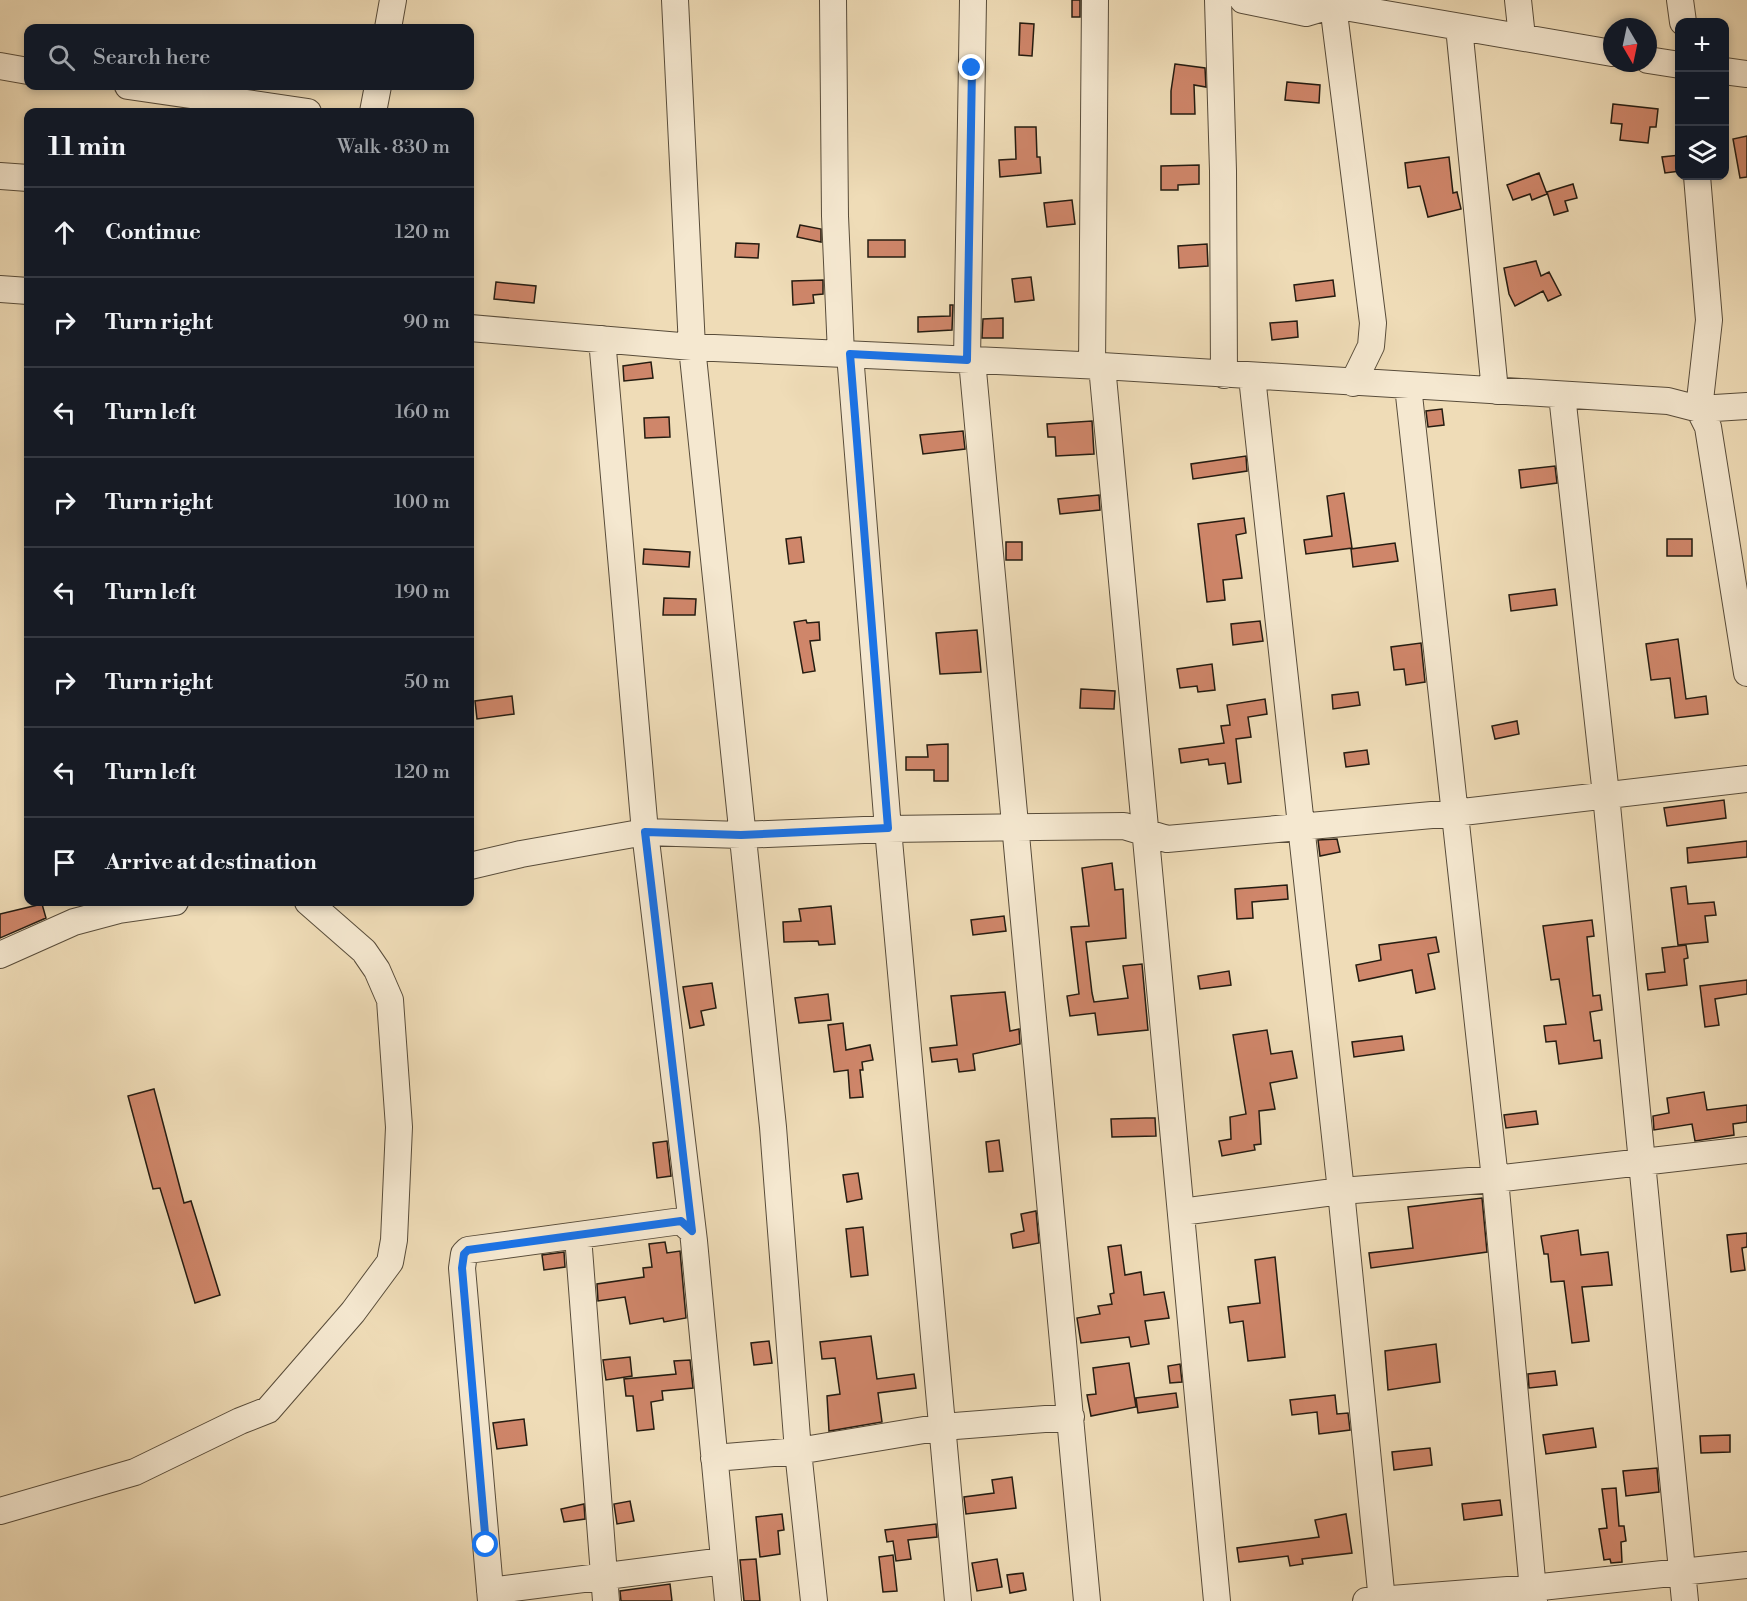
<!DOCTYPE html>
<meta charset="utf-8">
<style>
body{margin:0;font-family:"Libre Bodoni",serif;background:#242831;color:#f1f3f6}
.controls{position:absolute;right:18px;top:18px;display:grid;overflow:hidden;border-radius:12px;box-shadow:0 3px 9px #0003}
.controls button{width:54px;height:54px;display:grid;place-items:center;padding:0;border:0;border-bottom:2px solid #363941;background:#171b24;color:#f1f3f6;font:30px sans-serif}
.compass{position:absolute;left:1603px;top:18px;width:54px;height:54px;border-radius:50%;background:#171b24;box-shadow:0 3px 9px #0003;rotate:171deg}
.stop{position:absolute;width:18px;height:18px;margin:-14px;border:4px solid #1a73e8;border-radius:50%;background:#fff}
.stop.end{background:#1a73e8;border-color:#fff;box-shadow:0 2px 6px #0008}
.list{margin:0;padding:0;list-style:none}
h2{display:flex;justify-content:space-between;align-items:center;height:78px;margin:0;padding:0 24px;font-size:26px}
h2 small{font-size:20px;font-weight:400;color:#9ea1a6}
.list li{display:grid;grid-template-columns:39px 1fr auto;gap:18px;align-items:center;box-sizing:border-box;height:90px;padding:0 24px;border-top:2px solid #363941}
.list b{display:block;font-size:22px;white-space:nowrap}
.list em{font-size:20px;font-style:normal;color:#9ea1a6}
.icon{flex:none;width:33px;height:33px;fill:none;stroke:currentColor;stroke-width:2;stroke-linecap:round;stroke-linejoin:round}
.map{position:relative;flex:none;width:1747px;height:1601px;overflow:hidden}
.search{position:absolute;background:#171b24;box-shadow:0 3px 9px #0003;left:24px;top:24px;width:450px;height:66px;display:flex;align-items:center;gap:15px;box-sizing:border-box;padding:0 21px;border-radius:12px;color:#9ea1a6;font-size:22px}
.panel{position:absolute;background:#171b24;box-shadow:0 3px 9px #0003;left:24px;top:108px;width:450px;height:798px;border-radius:12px}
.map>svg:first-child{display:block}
</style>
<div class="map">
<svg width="1747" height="1601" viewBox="0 0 1747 1601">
<rect width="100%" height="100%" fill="#efdcb7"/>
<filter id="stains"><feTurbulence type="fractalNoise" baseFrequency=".00333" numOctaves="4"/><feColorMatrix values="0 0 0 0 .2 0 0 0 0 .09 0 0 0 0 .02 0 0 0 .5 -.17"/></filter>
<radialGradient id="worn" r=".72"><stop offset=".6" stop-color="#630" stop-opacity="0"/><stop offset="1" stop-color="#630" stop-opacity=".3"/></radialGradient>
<path fill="#cf866a" stroke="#251c11" stroke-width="1.5" d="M 1072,0 L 1080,0 L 1080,17 L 1072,17 Z
M 1020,23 L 1034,24 L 1032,56 L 1019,55 Z
M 1175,64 L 1205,68 L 1206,87 L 1194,85 L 1195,114 L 1171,114 L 1171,91 Z
M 1287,82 L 1320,85 L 1319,103 L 1285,100 Z
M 1613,104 L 1658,109 L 1656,127 L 1650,127 L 1648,143 L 1620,140 L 1622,124 L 1611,123 Z
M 1015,127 L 1036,127 L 1037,157 L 1040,157 L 1041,173 L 1000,177 L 999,160 L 1016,159 Z
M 1747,136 L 1747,177 L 1740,178 L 1733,139 Z
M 1680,155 L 1680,171 L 1665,173 L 1662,157 Z
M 1449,157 L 1453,193 L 1457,192 L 1461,209 L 1428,217 L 1420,186 L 1408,188 L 1405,163 Z
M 1199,165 L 1199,184 L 1178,185 L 1178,190 L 1161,190 L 1161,166 Z
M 1539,173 L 1547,194 L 1532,200 L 1530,194 L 1513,200 L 1507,185 Z
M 1573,184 L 1577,198 L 1565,201 L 1568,211 L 1554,215 L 1547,192 Z
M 1072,200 L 1075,224 L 1047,227 L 1044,203 Z
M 800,225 L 821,229 L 821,242 L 797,237 Z
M 868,240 L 905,240 L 905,257 L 868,257 Z
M 736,243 L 759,244 L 758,258 L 735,257 Z
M 1207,244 L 1208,266 L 1179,268 L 1178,246 Z
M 1536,261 L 1541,276 L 1549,272 L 1561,295 L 1548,301 L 1543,291 L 1515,306 L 1509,294 L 1504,268 Z
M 1031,277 L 1034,300 L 1015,302 L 1012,279 Z
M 823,280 L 823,294 L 813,295 L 814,303 L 793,305 L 792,281 Z
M 1333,280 L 1335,296 L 1296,301 L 1294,285 Z
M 496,282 L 536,286 L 534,303 L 494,299 Z
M 950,305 L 953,305 L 952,330 L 918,332 L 918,317 L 950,316 Z
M 1003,318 L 1003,338 L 982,338 L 983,319 Z
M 1297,321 L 1298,337 L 1272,340 L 1270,323 Z
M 651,362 L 653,378 L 624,381 L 623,366 Z
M 1442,409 L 1444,425 L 1428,427 L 1426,411 Z
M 669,417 L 670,437 L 645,438 L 644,418 Z
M 1092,421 L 1094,454 L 1056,456 L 1055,437 L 1048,437 L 1047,424 Z
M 963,431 L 965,449 L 923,454 L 920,435 Z
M 1246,456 L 1247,471 L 1193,479 L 1191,464 Z
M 1555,466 L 1557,483 L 1521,488 L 1519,470 Z
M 1344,493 L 1352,548 L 1306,554 L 1304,540 L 1332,536 L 1327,496 Z
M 1099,495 L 1100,510 L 1060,514 L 1058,499 Z
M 1244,518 L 1246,533 L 1236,535 L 1242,578 L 1223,580 L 1225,600 L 1207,602 L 1198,524 Z
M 801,537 L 804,562 L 789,564 L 786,539 Z
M 1667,539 L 1692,539 L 1692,556 L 1667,556 Z
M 1006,542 L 1022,542 L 1022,560 L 1006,560 Z
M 1395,543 L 1398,561 L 1353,567 L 1351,549 Z
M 644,549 L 690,552 L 689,567 L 643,564 Z
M 1555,589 L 1557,605 L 1511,611 L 1509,595 Z
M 664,598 L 696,599 L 695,615 L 663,615 Z
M 806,620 L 807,623 L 819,622 L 820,640 L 810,641 L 815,671 L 803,673 L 794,622 Z
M 1260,621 L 1263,641 L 1233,645 L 1231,624 Z
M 977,630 L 981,672 L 940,674 L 936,633 Z
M 1678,639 L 1686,699 L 1706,696 L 1708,714 L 1675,718 L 1670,678 L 1651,680 L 1646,644 Z
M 1421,643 L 1425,682 L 1406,685 L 1404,669 L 1394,670 L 1391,647 Z
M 1212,664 L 1215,690 L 1198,692 L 1197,686 L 1180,688 L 1177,669 Z
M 1081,689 L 1115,691 L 1114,709 L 1080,708 Z
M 1358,692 L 1360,705 L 1333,709 L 1332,695 Z
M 512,696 L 514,714 L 477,719 L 475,701 Z
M 1265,699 L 1267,714 L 1248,717 L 1251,737 L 1236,739 L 1241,782 L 1228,784 L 1225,763 L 1209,765 L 1208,759 L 1181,763 L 1179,749 L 1224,743 L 1221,726 L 1230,725 L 1227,705 Z
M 1517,721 L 1519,734 L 1495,739 L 1492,726 Z
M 948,744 L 948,781 L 934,781 L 934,770 L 906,770 L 906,757 L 928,757 L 927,745 Z
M 1367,750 L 1369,764 L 1346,767 L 1344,753 Z
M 1724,800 L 1726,818 L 1667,826 L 1664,808 Z
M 1337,839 L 1340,852 L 1320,856 L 1318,840 Z
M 1747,841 L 1747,857 L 1688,863 L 1687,848 Z
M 1112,863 L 1115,890 L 1123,889 L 1126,938 L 1086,942 L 1092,993 L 1094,1002 L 1128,998 L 1123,966 L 1142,964 L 1148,1030 L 1098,1035 L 1095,1013 L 1070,1016 L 1067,996 L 1079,994 L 1071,927 L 1089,926 L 1082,868 Z
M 1287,885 L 1288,899 L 1252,902 L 1253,918 L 1237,919 L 1235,889 Z
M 1686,886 L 1688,904 L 1714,902 L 1716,915 L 1705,916 L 1708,942 L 1678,945 L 1671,888 Z
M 42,904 L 46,918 L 0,938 L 0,914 Z
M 831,906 L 835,944 L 819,945 L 818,941 L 784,942 L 783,922 L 801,921 L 799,909 Z
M 1004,916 L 1006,931 L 973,935 L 971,920 Z
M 1592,920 L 1594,936 L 1587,937 L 1593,996 L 1600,995 L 1602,1010 L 1590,1012 L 1594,1041 L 1600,1040 L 1602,1058 L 1559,1064 L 1556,1041 L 1546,1042 L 1544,1026 L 1566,1024 L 1559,979 L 1551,980 L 1543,926 Z
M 1436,937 L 1439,952 L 1428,954 L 1435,989 L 1416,993 L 1412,970 L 1359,981 L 1356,965 L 1381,960 L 1379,945 Z
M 1686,945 L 1688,958 L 1684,959 L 1687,985 L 1648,990 L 1646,974 L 1665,972 L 1662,948 Z
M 1229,971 L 1231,985 L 1200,989 L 1198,976 Z
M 1747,980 L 1747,994 L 1715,999 L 1719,1025 L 1705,1027 L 1700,986 Z
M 712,983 L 716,1008 L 701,1011 L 704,1025 L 690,1028 L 683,987 Z
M 1005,992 L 1010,1031 L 1019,1029 L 1020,1044 L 973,1054 L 975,1070 L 959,1072 L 957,1059 L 932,1062 L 930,1048 L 957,1045 L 951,996 Z
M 828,994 L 831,1020 L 799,1023 L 795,998 Z
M 843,1023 L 846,1050 L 870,1045 L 873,1060 L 862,1062 L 863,1070 L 860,1070 L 863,1097 L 850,1098 L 848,1070 L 834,1072 L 828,1025 Z
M 1267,1030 L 1271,1054 L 1292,1051 L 1297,1078 L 1270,1083 L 1275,1109 L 1259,1111 L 1261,1144 L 1254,1145 L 1255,1150 L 1222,1156 L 1219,1141 L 1231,1139 L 1230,1117 L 1246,1114 L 1233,1035 Z
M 1402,1036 L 1404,1050 L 1354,1057 L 1352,1042 Z
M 154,1089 L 184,1203 L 191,1201 L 220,1295 L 195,1303 L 160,1188 L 153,1189 L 128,1096 Z
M 1704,1092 L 1707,1110 L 1747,1105 L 1747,1122 L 1733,1124 L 1734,1135 L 1695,1141 L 1692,1124 L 1654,1130 L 1653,1116 L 1669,1113 L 1667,1098 Z
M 1536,1111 L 1538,1124 L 1506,1128 L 1504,1115 Z
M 1146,1118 L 1155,1118 L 1156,1136 L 1112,1137 L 1111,1119 Z
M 999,1140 L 1003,1171 L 989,1172 L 986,1142 Z
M 667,1141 L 671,1176 L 657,1178 L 653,1143 Z
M 858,1173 L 862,1199 L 847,1202 L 843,1175 Z
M 1482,1198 L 1487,1252 L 1371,1268 L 1369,1253 L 1413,1248 L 1408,1207 Z
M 1036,1211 L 1039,1243 L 1013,1248 L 1011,1234 L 1024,1231 L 1021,1214 Z
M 863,1227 L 868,1275 L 851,1277 L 846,1229 Z
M 1578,1230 L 1581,1255 L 1608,1252 L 1612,1285 L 1582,1287 L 1589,1341 L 1572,1343 L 1564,1281 L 1551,1282 L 1548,1254 L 1544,1254 L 1541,1236 Z
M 1747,1233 L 1747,1247 L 1742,1248 L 1745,1270 L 1731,1272 L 1727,1235 Z
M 665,1242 L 667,1253 L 680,1251 L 686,1318 L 664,1322 L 663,1318 L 630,1324 L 625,1297 L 598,1301 L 597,1284 L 644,1277 L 643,1268 L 652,1267 L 649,1244 Z
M 1121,1245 L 1125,1275 L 1141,1272 L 1144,1295 L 1164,1292 L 1169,1318 L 1145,1321 L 1149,1344 L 1131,1347 L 1129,1337 L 1081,1343 L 1077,1318 L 1100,1314 L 1098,1306 L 1112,1304 L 1110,1294 L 1114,1293 L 1108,1247 Z
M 564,1252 L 565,1267 L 544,1270 L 542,1255 Z
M 1275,1257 L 1285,1357 L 1248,1361 L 1243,1321 L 1230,1323 L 1228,1307 L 1260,1303 L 1255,1260 Z
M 871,1336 L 877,1379 L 914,1374 L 916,1388 L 878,1393 L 882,1422 L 829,1431 L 827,1396 L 840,1394 L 835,1358 L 822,1359 L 820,1342 Z
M 769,1341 L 772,1363 L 754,1365 L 751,1343 Z
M 1436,1344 L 1440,1382 L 1388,1390 L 1385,1351 Z
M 630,1357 L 632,1376 L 606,1380 L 603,1360 Z
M 690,1360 L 693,1388 L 662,1391 L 663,1400 L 651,1402 L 654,1429 L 637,1431 L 633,1396 L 626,1396 L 624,1379 L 676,1374 L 674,1361 Z
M 1129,1363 L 1136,1407 L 1091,1416 L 1087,1395 L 1096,1394 L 1093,1368 Z
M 1180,1364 L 1182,1382 L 1170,1383 L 1168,1366 Z
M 1555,1371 L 1557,1385 L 1529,1388 L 1528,1374 Z
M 1176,1393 L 1178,1407 L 1138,1413 L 1136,1398 Z
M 1335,1395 L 1337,1414 L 1348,1413 L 1350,1430 L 1319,1434 L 1317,1412 L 1292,1415 L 1290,1400 Z
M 524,1419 L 527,1445 L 497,1449 L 493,1423 Z
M 1593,1428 L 1596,1447 L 1546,1454 L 1543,1435 Z
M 1730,1435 L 1730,1452 L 1701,1453 L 1700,1436 Z
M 1430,1448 L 1432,1465 L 1394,1470 L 1392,1452 Z
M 1657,1468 L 1659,1492 L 1626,1496 L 1623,1471 Z
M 1012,1477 L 1016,1508 L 966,1514 L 964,1497 L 994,1493 L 992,1480 Z
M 1616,1488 L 1619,1526 L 1624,1526 L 1626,1541 L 1621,1542 L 1622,1562 L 1611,1563 L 1610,1559 L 1604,1560 L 1599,1529 L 1607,1528 L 1602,1489 Z
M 1500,1500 L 1502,1515 L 1464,1520 L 1462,1504 Z
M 630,1501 L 634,1521 L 617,1524 L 614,1504 Z
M 584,1504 L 585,1519 L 564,1522 L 561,1509 Z
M 782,1514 L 784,1530 L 778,1531 L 780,1554 L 760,1557 L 756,1517 Z
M 1346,1514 L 1352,1553 L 1302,1559 L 1303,1564 L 1290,1566 L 1288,1556 L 1239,1562 L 1237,1548 L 1319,1537 L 1315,1520 Z
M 936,1524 L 937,1537 L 908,1540 L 911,1559 L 896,1561 L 893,1541 L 887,1542 L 885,1530 Z
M 893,1555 L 897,1591 L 883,1592 L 879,1557 Z
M 756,1559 L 760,1601 L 744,1601 L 740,1560 Z
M 997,1559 L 1002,1587 L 977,1591 L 972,1563 Z
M 1023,1573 L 1026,1590 L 1010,1593 L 1007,1575 Z
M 670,1584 L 672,1601 L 621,1601 L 620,1591 Z"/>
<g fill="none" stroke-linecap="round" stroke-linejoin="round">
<defs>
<path id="minor" d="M 675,0 L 692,347 L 773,1127 L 798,1451 L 814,1601
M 833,0 L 835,216 L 841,354
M 1218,0 L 1223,171 L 1224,375
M 1243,0 L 1306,13 L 1333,5 L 1612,53
M 1336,0 L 1333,5 L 1373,323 L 1371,346 L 1353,383
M 1518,0 L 1522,37
M 1680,0 L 1683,22
M 1459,27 L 1495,391
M 388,28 L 393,0
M 1648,60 L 1680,65
M 0,66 L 28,71
M 1724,71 L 1747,74
M 128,86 L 308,112
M 373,112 L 378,86
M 0,176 L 28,178
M 1697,176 L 1709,320 L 1699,409 L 1708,427 L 1747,673
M 0,289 L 28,291
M 470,328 L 692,347 L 1102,366 L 1668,401 L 1699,409 L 1747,406
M 602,339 L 645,832 L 694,1241 L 728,1601
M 850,354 L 888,829 L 958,1601
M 967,360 L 973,0
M 972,360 L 1087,1601
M 1092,366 L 1095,0
M 1102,366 L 1217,1601
M 1252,377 L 1341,1191 L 1382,1601
M 1408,386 L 1495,1179 L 1534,1601
M 1562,395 L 1606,795 L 1685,1601
M 470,866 L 521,854 L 645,832 L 741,835 L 888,829 L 1124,826 L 1167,839 L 1454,813 L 1747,779
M 0,955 L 74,922 L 119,910 L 175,902
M 1181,1212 L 1341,1191 L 1495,1179 L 1747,1150
M 578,1236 L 606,1601
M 714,1458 L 798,1451 L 942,1427 L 1071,1417
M 0,1511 L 135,1472 L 240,1421 L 268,1410 L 353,1312 L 390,1262 L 394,1240 L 399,1127 L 390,1000 L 377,970 L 364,951 L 308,902
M 490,1591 L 724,1561
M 491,1601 L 462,1268 L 464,1254 L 468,1250 L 681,1221 L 692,1231
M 1366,1601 L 1532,1588 L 1747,1565"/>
</defs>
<use href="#minor" stroke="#584c3a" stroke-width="28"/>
<use href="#minor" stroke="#f5e8d0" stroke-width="26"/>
</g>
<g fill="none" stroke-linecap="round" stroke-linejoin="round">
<path stroke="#1a73e8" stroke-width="8" d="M 486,1545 L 462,1268 L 464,1254 L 468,1250 L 681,1221 L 692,1231 L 645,832 L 741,835 L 888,828 L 850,354 L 967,360 L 972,68"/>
</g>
<rect width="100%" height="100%" filter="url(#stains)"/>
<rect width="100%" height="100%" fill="url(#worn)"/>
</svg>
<div class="controls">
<button>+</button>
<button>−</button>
<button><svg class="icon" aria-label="layers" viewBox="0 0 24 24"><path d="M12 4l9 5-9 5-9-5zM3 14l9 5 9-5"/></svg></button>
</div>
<svg class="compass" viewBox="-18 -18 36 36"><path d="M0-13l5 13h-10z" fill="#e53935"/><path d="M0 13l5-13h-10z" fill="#9ea1a6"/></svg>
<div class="stop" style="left:486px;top:1545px"></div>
<div class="stop end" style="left:972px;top:68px"></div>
<div class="search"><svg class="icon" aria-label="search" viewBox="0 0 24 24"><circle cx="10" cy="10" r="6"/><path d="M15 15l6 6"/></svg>Search here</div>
<section class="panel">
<h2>11 min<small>Walk · 830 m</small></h2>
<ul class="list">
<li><svg class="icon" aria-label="ahead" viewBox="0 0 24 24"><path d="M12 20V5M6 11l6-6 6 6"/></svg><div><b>Continue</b></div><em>120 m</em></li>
<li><svg class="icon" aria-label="right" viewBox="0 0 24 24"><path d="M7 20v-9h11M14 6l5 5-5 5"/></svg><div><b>Turn right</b></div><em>90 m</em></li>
<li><svg class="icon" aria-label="left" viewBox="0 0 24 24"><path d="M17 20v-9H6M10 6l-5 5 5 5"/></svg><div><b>Turn left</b></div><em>160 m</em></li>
<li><svg class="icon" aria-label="right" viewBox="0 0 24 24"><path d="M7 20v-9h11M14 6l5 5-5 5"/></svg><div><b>Turn right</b></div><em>100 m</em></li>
<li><svg class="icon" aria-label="left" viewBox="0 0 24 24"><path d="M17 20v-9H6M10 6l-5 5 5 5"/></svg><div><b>Turn left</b></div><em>190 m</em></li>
<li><svg class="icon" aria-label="right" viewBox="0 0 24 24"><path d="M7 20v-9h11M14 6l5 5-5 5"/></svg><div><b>Turn right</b></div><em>50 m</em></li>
<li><svg class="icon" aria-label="left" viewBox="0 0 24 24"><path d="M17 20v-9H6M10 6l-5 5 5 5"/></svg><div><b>Turn left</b></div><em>120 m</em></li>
<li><svg class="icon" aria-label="arrive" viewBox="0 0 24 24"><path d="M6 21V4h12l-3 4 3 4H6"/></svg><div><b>Arrive at destination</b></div></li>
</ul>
</section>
</div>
